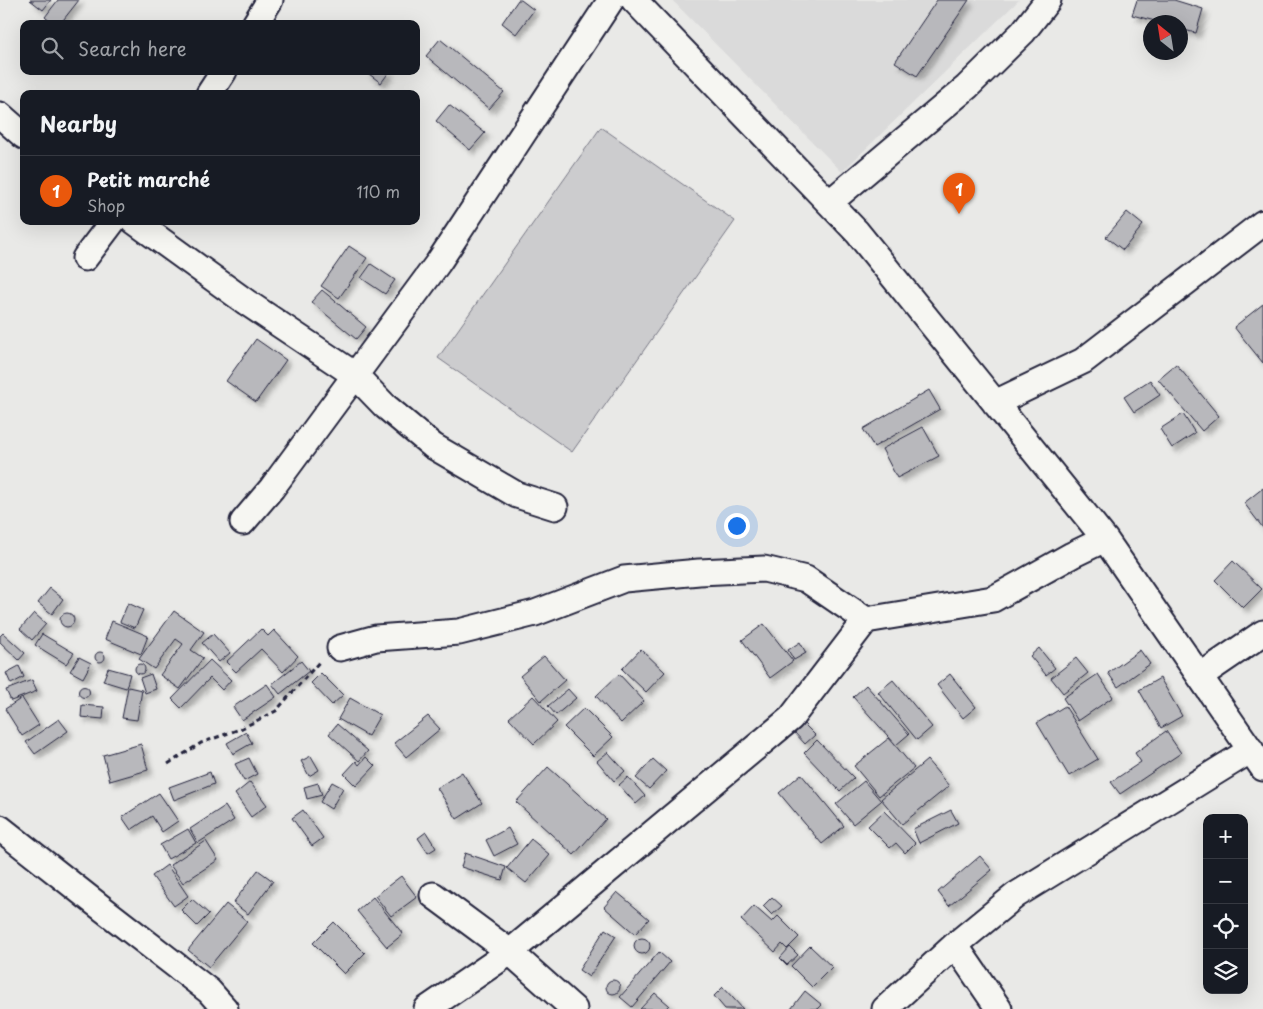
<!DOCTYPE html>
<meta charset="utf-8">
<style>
body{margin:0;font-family:"Playpen Sans",sans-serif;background:#242831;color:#f1f3f6}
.controls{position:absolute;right:15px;bottom:15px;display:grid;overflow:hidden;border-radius:10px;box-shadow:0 5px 20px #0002}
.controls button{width:45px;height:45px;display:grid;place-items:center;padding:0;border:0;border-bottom:1px solid #363941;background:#171b24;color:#f1f3f6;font:25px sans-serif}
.compass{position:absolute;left:1143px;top:15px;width:45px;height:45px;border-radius:50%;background:#171b24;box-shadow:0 5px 20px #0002;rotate:330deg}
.you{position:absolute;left:736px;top:525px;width:18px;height:18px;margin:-12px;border:4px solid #fff;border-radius:50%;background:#1a73e8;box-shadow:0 0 0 8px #1a73e833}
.badge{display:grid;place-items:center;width:32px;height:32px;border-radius:50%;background:#ea580c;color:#fff;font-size:16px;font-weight:700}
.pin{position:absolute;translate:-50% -41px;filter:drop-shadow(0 1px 2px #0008)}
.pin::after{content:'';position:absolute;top:26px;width:18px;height:15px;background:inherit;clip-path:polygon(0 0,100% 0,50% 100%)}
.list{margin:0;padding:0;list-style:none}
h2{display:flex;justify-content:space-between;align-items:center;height:65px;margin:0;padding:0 20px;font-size:21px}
h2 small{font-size:16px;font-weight:400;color:#9ea1a6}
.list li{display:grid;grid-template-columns:32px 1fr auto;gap:15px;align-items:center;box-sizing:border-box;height:70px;padding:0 20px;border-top:1px solid #363941}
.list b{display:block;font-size:19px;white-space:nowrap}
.list p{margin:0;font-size:16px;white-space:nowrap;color:#9ea1a6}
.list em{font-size:16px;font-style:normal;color:#9ea1a6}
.icon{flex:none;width:28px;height:28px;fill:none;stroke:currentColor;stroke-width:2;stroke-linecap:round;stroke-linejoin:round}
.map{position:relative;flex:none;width:1263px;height:1009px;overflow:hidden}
.search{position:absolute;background:#171b24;box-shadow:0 5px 20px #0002;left:20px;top:20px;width:400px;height:55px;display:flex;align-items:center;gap:12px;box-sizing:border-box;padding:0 18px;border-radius:10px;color:#9ea1a6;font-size:19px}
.panel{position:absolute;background:#171b24;box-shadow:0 5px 20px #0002;left:20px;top:90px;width:400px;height:135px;border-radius:10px}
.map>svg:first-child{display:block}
</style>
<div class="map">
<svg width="1263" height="1009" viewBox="0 0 1263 1009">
<defs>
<filter id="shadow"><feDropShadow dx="4.5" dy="4.5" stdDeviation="2.5" flood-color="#0004"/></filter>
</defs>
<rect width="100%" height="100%" fill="#e9e9e7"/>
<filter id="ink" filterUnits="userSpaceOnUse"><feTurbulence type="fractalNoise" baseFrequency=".02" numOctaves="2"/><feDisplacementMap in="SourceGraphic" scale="10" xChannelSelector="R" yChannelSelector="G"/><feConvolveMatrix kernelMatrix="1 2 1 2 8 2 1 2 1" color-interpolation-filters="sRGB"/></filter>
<g filter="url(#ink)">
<path fill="#dadada" d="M 672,0 L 1019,0 L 842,172 Z"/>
<path fill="#ccccce" stroke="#777784" d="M 601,127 L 735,221 L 572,452 L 438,358 Z"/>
<path fill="#b8b8bc" stroke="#22223b" filter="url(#shadow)" d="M 30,0 L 51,0 L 43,10 Z
M 58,0 L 79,0 L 60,24 L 53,24 L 45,17 Z
M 518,0 L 521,0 L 534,10 L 516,34 L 502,23 Z
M 937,0 L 969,0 L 917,76 L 895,62 Z
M 1137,0 L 1174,0 L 1203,9 L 1196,33 L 1180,29 L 1180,22 L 1159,22 L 1132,15 Z
M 440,39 L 504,92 L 489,109 L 426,56 Z
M 365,71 L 390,71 L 381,83 Z
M 449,105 L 485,133 L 470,150 L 436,121 Z
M 1127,212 L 1143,225 L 1123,250 L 1106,237 Z
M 349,246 L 367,258 L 339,298 L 321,286 Z
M 371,264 L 395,280 L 385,294 L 361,278 Z
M 322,290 L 366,327 L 356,339 L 311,302 Z
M 1263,304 L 1263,363 L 1234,327 Z
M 256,339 L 286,360 L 256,402 L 226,381 Z
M 1176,364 L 1219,416 L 1202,431 L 1158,379 Z
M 1150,380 L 1160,395 L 1134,412 L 1124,397 Z
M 929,390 L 940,409 L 874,447 L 863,429 Z
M 1183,414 L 1195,433 L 1172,448 L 1160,429 Z
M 923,427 L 939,456 L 897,478 L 882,449 Z
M 1263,488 L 1263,528 L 1244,503 Z
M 1233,561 L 1262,589 L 1243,608 L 1215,580 Z
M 50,588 L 63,599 L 52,614 L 38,603 Z
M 128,603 L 143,610 L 135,628 L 120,622 Z
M 174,611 L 204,632 L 191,650 L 203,658 L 180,689 L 160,675 L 183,644 L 176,639 L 154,669 L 139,659 Z
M 34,613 L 46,624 L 32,640 L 20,629 Z
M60 620a7 7 0 1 1 14 0a7 7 0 1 1-14 0Z
M 112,621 L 148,636 L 141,654 L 105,639 Z
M 764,624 L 793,661 L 770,678 L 742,640 Z
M 261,629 L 268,636 L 274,630 L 298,656 L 283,672 L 261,649 L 236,672 L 226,662 Z
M 3,633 L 25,653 L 19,660 L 0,642 L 0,636 Z
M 42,634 L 74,653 L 66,664 L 35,645 Z
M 213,634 L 230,653 L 219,662 L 202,643 Z
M 800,642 L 806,653 L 794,660 L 788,650 Z
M 1039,648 L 1055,668 L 1046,675 L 1030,656 Z
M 641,649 L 665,672 L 646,692 L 622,669 Z
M 1140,650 L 1150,664 L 1118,687 L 1108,673 Z
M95 657a5 5 0 1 1 10 0a5 5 0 1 1-10 0Z
M 544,656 L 565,680 L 541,701 L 520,676 Z
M 79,657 L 91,663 L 83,678 L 70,671 Z
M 1076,658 L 1088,673 L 1063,693 L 1051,678 Z
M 210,660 L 231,680 L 222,690 L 210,678 L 181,708 L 172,699 Z
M 301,661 L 309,671 L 280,694 L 272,684 Z
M135 669a5 5 0 1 1 10 0a5 5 0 1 1-10 0Z
M 19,666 L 24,677 L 11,684 L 6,673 Z
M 108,668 L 130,674 L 126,688 L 103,681 Z
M 321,673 L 343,695 L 332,705 L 311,683 Z
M 151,674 L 156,689 L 145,693 L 140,678 Z
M 619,674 L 644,701 L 621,723 L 596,696 Z
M 950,674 L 976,707 L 963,718 L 937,685 Z
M 1098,674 L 1113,697 L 1078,721 L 1063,698 Z
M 1160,678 L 1182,716 L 1161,728 L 1139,690 Z
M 32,680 L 37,691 L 11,701 L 6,690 Z
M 893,680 L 932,727 L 917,740 L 878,692 Z
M 267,684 L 276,697 L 242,720 L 233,707 Z
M 866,685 L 909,734 L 896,745 L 853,697 Z
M78.5 692a5.5 5.5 0 1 1 11 0a5.5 5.5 0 1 1-11 0Z
M 128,687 L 142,690 L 137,720 L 122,718 Z
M 568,689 L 576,698 L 556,715 L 548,706 Z
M 533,696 L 557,722 L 534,744 L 509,718 Z
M 22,698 L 39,725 L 22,736 L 5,709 Z
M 350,698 L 380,715 L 368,736 L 338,719 Z
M 82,705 L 104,707 L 103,719 L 81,717 Z
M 1065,706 L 1098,759 L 1069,776 L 1037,723 Z
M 584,708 L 613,737 L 593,756 L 564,727 Z
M 428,716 L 440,729 L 406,757 L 394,743 Z
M 59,719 L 68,731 L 35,754 L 26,742 Z
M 803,723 L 815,735 L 805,744 L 794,732 Z
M 337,724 L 368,751 L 359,761 L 329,734 Z
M 1166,731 L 1181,753 L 1120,794 L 1111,782 L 1141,762 L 1135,753 Z
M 246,732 L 252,743 L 233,754 L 227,743 Z
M 889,738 L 914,768 L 879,796 L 854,766 Z
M 817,740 L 854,778 L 840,791 L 804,753 Z
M 141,744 L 148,770 L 110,781 L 103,755 Z
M 608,752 L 625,771 L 614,781 L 597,761 Z
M 311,756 L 319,770 L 309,776 L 301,761 Z
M 366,757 L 375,766 L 356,786 L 344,774 L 356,761 L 359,765 Z
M 249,758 L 257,774 L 244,781 L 235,764 Z
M 653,759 L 666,771 L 649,789 L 636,778 Z
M 927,760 L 949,786 L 902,824 L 881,799 Z
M 548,767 L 606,819 L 574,855 L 516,802 Z
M 210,772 L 214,784 L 174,800 L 169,787 Z
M 462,772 L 482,803 L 457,819 L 437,788 Z
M 801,774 L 844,826 L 822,844 L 779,793 Z
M 628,777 L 645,796 L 636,804 L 619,785 Z
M 864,781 L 881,801 L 853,824 L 836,804 Z
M 250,782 L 267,805 L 251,817 L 235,794 Z
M 332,782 L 343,788 L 331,809 L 320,802 Z
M 318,783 L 322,795 L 307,799 L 304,787 Z
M 159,793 L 178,821 L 162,832 L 152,816 L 131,830 L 122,817 Z
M 225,806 L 234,820 L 198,843 L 190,829 Z
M 303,810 L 323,838 L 312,846 L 292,818 Z
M 951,810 L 958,823 L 919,843 L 913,829 Z
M 884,811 L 915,843 L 905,853 L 896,843 L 890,848 L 868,826 Z
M 508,828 L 517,844 L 494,856 L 486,840 Z
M 188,829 L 196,843 L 168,859 L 160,845 Z
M 426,832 L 436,848 L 428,853 L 418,838 Z
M 531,839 L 550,855 L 526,883 L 507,868 Z
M 206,841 L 218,860 L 183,883 L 170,865 Z
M 465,853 L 506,867 L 502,880 L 461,867 Z
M 980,856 L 992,870 L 949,906 L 938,892 Z
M 167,865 L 188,896 L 174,906 L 152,876 Z
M 258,870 L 273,881 L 248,914 L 233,903 Z
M 401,876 L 417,897 L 391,916 L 375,896 Z
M 617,892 L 649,919 L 635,934 L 604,907 Z
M 373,897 L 403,934 L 387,947 L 357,911 Z
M 772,897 L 782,906 L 772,915 L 763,906 Z
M 192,899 L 209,914 L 197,926 L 181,910 Z
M 226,904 L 247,921 L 209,967 L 188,950 Z
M 754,906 L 772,922 L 778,916 L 799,937 L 787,949 L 782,944 L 775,952 L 741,920 Z
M 334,922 L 365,953 L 344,974 L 313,943 Z
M 605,929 L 616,936 L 589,977 L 579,970 Z
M634 946a8 8 0 1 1 16 0a8 8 0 1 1-16 0Z
M 810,946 L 832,967 L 812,987 L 791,966 Z
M 790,947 L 798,955 L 787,965 L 780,958 Z
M 659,952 L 670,962 L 632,1007 L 620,997 Z
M606 987a7 7 0 1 1 14 0a7 7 0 1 1-14 0Z
M 723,987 L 743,1009 L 725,1009 L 714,996 Z
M 805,991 L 822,1005 L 818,1009 L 791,1009 Z
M 655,993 L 669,1005 L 665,1009 L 640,1009 Z"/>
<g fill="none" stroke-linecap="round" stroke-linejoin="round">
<defs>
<path id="minor" d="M 634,0 L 857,232 L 1105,539 L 1263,768
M 255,24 L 270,0
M 209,94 L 224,71
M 0,115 L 24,136
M 829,203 L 967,87 L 1023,32 L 1048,0
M 134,221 L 246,302 L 355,375 L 385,406 L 433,446 L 517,495 L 555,507
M 85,258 L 113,221
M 995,403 L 1083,361 L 1263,223
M 243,522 L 272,488 L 438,263 L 611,0
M 340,648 L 376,638 L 459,632 L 535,613 L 624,579 L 699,572 L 764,569 L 806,579 L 866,620
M 1200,676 L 1263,633
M 0,828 L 94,902 L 209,991 L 225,1009
M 433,895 L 510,952 L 574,1009
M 955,945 L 999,1009
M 427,1009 L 510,952 L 791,718 L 866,620 L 993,599 L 1072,555 L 1105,539
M 885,1009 L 955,945 L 1016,895 L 1251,750"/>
</defs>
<use href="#minor" stroke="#22223b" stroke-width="29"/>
<path stroke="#22223b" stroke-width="3" stroke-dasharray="5 4" stroke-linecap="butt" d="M 168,764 L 201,743 L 240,729 L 276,711 L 321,660"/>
<use href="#minor" stroke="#f6f6f2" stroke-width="25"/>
</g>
</g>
</svg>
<div class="controls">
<button>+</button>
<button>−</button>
<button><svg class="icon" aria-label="locate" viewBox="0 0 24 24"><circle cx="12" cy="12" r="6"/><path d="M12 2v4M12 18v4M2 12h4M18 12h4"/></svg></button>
<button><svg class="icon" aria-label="layers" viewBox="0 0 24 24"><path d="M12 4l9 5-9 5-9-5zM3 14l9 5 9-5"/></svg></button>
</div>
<svg class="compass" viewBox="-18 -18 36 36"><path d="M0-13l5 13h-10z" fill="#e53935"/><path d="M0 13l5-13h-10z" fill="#9ea1a6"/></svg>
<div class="you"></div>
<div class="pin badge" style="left:959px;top:214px">1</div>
<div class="search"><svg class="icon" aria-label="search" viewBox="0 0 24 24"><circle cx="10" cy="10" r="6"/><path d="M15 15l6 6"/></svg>Search here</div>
<section class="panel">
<h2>Nearby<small></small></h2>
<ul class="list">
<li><span class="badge">1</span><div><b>Petit marché</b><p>Shop</p></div><em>110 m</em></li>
</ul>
</section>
</div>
